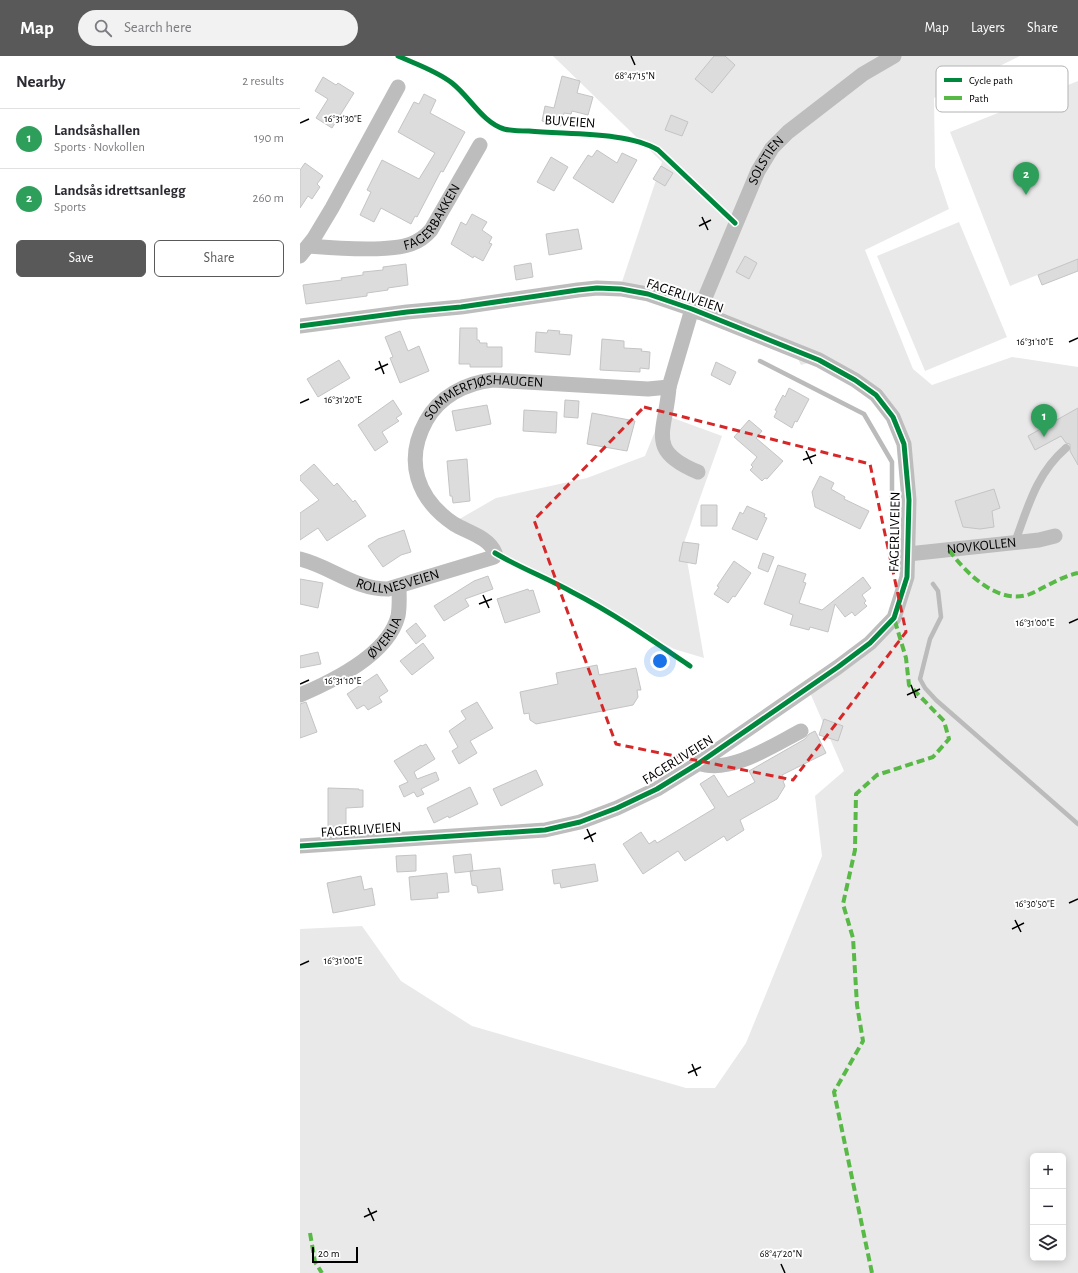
<!DOCTYPE html>
<meta charset="utf-8">
<style>
body{margin:0;font-family:"Alegreya Sans",sans-serif;background:#f2f2f3;color:#2b2b33}
.controls{position:absolute;right:12px;bottom:12px;display:grid;overflow:hidden;border-radius:6px;box-shadow:0 2px 10px #0003}
.controls button{width:36px;height:36px;display:grid;place-items:center;padding:0;border:0;border-bottom:1px solid #e1e1e2;background:#fff;color:#2b2b33;font:20px sans-serif}
.scale{position:absolute;left:12px;bottom:10px;width:46px;box-sizing:border-box;padding-left:4px;border:2px solid #000;border-top:0;font-size:11px;line-height:14px;white-space:nowrap;color:#000;-webkit-text-stroke:3px #fff;paint-order:stroke}
.you{position:absolute;left:360px;top:605px;width:14px;height:14px;margin:-10px;border:3px solid #fff;border-radius:50%;background:#1a73e8;box-shadow:0 0 0 6px #1a73e833}
.badge{display:grid;place-items:center;width:26px;height:26px;border-radius:50%;background:#595959;color:#fff;font-size:13px;font-weight:700}
.pin{position:absolute;translate:-50% -33px;filter:drop-shadow(0 1px 2px #0008)}
.pin::after{content:'';position:absolute;top:21px;width:14px;height:12px;background:inherit;clip-path:polygon(0 0,100% 0,50% 100%)}
.list{margin:0;padding:0;list-style:none}
h2{display:flex;justify-content:space-between;align-items:center;height:52px;margin:0;padding:0 16px;font-size:17px}
h2 small{font-size:13px;font-weight:400;color:#7c7c81}
.list li{display:grid;grid-template-columns:26px 1fr auto;gap:12px;align-items:center;box-sizing:border-box;height:60px;padding:0 16px;border-top:1px solid #e1e1e2}
.list b{display:block;font-size:15px;white-space:nowrap}
.list p{margin:0;font-size:13px;white-space:nowrap;color:#7c7c81}
.list em{font-size:13px;font-style:normal;color:#7c7c81}
.actions{display:flex;gap:8px;padding:12px 16px}
.actions a{flex:1;padding:9px 0;border:1px solid #595959;border-radius:6px;text-align:center;font-size:14px;color:#595959}
.actions .main{background:#595959;color:#fff}
.icon{flex:none;width:22px;height:22px;fill:none;stroke:currentColor;stroke-width:2;stroke-linecap:round;stroke-linejoin:round}
.map{position:relative;flex:none;width:778px;height:1217px;overflow:hidden}
header{display:flex;align-items:center;gap:24px;box-sizing:border-box;height:56px;padding:0 20px;background:#595959;color:#fff}
header strong{font-size:19px}
nav{display:flex;gap:22px;margin-inline-start:auto;font-size:14px}
.search{width:280px;height:36px;background:#f2f2f3;display:flex;align-items:center;gap:10px;box-sizing:border-box;padding:0 14px;border-radius:22px;color:#7c7c81;font-size:15px}
main{display:flex}
aside{flex:1;background:#fff}
.map>svg:first-child{display:block}
</style>
<header>
<strong>Map</strong>
<div class="search"><svg class="icon" aria-label="search" viewBox="0 0 24 24"><circle cx="10" cy="10" r="6"/><path d="M15 15l6 6"/></svg>Search here</div>
<nav><a>Map</a><a>Layers</a><a>Share</a></nav>
</header>
<main>
<aside>
<h2>Nearby<small>2 results</small></h2>
<ul class="list">
<li><span class="badge" style="background:#2e9e5b">1</span><div><b>Landsåshallen</b><p>Sports · Novkollen</p></div><em>190 m</em></li>
<li><span class="badge" style="background:#2e9e5b">2</span><div><b>Landsås idrettsanlegg</b><p>Sports</p></div><em>260 m</em></li>
</ul>
<div class="actions"><a class="main">Save</a><a>Share</a></div>
</aside>
<div class="map">
<svg width="778" height="1217" viewBox="0 0 778 1217">
<rect width="100%" height="100%" fill="#fff"/>
<path fill="#e9e9e9" fill-rule="evenodd" d="M 253,0 L 720,0 L 634,42 L 635,111 L 649,153 L 565,194 L 613,313 L 632,329 L 712,301 L 778,311 L 778,1217 L 0,1217 L 0,873 L 62,870 L 101,925 L 172,970 L 386,1032 L 415,1032 L 446,987 L 522,800 L 515,740 L 544,715 L 508,632 L 598,560 L 609,426 L 591,358 L 566,334 L 511,306 L 501,309 L 496,299 L 320,232 L 362,106 ZM 733,1100 L 763,1100 L 763,1202 L 733,1202 Z
M 778,25 L 778,203 L 710,230 L 650,76 Z
M 659,166 L 707,281 L 625,315 L 577,200 Z
M 362,358 L 422,380 L 384,487 L 404,602 L 374,593 L 196,498 L 156,465 L 196,442 L 287,422 L 345,400 Z"/>
<g fill="none" stroke-linecap="round" stroke-linejoin="round">
<path stroke="#bbb" stroke-width="4.5" d="M 460,305 L 564,358 L 592,406 L 592,447 L 596,472
M 633,528 L 638,535 L 641,561 L 630,583 L 620,623 L 625,632 L 636,644 L 778,768"/>
</g>
<path fill="#dcdcdc" stroke="#c4c4c4" d="M 414,0 L 425,0 L 435,9 L 412,37 L 395,23 Z
M 262,20 L 280,25 L 277,37 L 293,41 L 288,59 L 272,55 L 271,58 L 264,57 L 261,70 L 242,65 L 245,50 L 254,52 Z
M 23,21 L 36,29 L 38,27 L 54,37 L 32,72 L 16,62 L 28,43 L 15,35 Z
M 124,38 L 136,44 L 130,57 L 165,76 L 143,116 L 141,115 L 117,161 L 115,160 L 111,168 L 81,152 L 74,166 L 60,159 L 71,136 L 67,134 L 82,104 L 119,123 L 135,97 L 98,76 L 114,46 L 119,48 Z
M 371,59 L 388,66 L 382,80 L 365,74 Z
M 297,94 L 317,107 L 322,97 L 337,104 L 313,147 L 273,122 L 288,99 L 292,101 Z
M 251,101 L 268,111 L 254,135 L 237,126 Z
M 5,107 L 23,120 L 17,128 L 20,131 L 12,143 L 8,140 L 0,152 L 0,114 Z
M 361,110 L 373,117 L 365,130 L 353,123 Z
M 172,158 L 187,166 L 182,174 L 192,181 L 189,187 L 192,188 L 183,205 L 174,200 L 173,202 L 151,188 L 161,166 L 166,169 Z
M 278,173 L 282,193 L 249,199 L 246,178 Z
M 445,200 L 457,207 L 449,223 L 436,216 Z
M 778,203 L 778,215 L 742,229 L 738,219 Z
M 231,207 L 233,221 L 216,224 L 214,210 Z
M 106,208 L 108,229 L 88,232 L 88,234 L 67,237 L 67,240 L 6,248 L 3,229 L 42,224 L 41,222 L 63,219 L 63,216 L 83,214 L 83,211 Z
M 160,272 L 177,272 L 177,284 L 179,284 L 180,287 L 187,287 L 187,291 L 202,291 L 202,311 L 170,311 L 170,308 L 159,308 Z
M 248,274 L 260,275 L 259,278 L 272,279 L 270,299 L 235,296 L 236,276 L 247,277 Z
M 100,275 L 108,295 L 119,290 L 129,315 L 100,327 L 90,302 L 93,301 L 85,281 Z
M 302,283 L 324,285 L 324,292 L 342,293 L 341,295 L 350,296 L 349,313 L 340,312 L 340,316 L 300,314 Z
M 39,304 L 50,322 L 18,341 L 7,323 Z
M 416,306 L 436,316 L 430,329 L 411,319 Z
M 489,332 L 509,343 L 497,366 L 495,365 L 492,372 L 474,361 L 477,355 L 475,354 L 483,339 L 485,341 Z
M 93,344 L 102,358 L 96,362 L 99,365 L 82,376 L 88,386 L 75,395 L 58,369 Z
M 265,344 L 279,345 L 278,362 L 264,361 Z
M 187,349 L 191,368 L 156,375 L 152,355 Z
M 778,352 L 778,409 L 770,395 L 770,388 L 766,387 L 761,380 L 735,394 L 728,380 Z
M 224,354 L 257,356 L 256,377 L 223,375 Z
M 292,357 L 335,365 L 327,395 L 287,388 Z
M 449,364 L 462,375 L 456,382 L 483,405 L 467,423 L 465,422 L 462,425 L 450,414 L 453,411 L 451,409 L 457,401 L 434,381 Z
M 167,403 L 170,445 L 153,447 L 152,440 L 150,440 L 147,405 Z
M 14,408 L 34,430 L 37,427 L 53,446 L 55,444 L 66,460 L 27,485 L 18,472 L 0,484 L 0,457 L 19,444 L 0,424 L 0,420 Z
M 520,420 L 534,427 L 531,433 L 545,441 L 544,443 L 569,455 L 560,473 L 515,451 L 512,436 Z
M 694,433 L 700,452 L 692,455 L 694,471 L 680,473 L 663,471 L 655,445 Z
M 401,449 L 417,449 L 417,470 L 401,470 Z
M 447,450 L 465,458 L 464,461 L 467,462 L 457,484 L 432,473 L 440,456 L 443,458 Z
M 104,474 L 111,496 L 101,499 L 83,511 L 68,490 L 78,483 Z
M 383,486 L 399,488 L 396,508 L 379,505 Z
M 463,497 L 474,501 L 468,516 L 458,512 Z
M 434,505 L 451,517 L 435,541 L 433,540 L 428,547 L 414,538 L 419,531 L 417,530 Z
M 478,509 L 506,518 L 503,526 L 506,527 L 499,547 L 522,554 L 563,521 L 571,532 L 562,539 L 566,545 L 564,547 L 567,550 L 555,560 L 552,556 L 545,561 L 535,548 L 528,576 L 510,571 L 509,574 L 490,569 L 493,559 L 464,548 Z
M 188,520 L 193,533 L 165,543 L 169,550 L 144,565 L 134,550 L 174,525 Z
M 0,523 L 23,527 L 18,552 L 0,548 Z
M 228,533 L 229,535 L 233,534 L 240,556 L 205,567 L 197,543 Z
M 116,567 L 126,580 L 116,588 L 106,575 Z
M 123,587 L 134,602 L 112,619 L 100,605 Z
M 18,596 L 21,608 L 0,612 L 0,600 Z
M 297,609 L 299,619 L 336,612 L 341,634 L 337,634 L 338,641 L 333,649 L 236,668 L 230,664 L 229,657 L 224,658 L 220,636 L 258,628 L 256,617 Z
M 77,618 L 88,635 L 79,641 L 82,646 L 68,654 L 64,649 L 57,653 L 47,638 Z
M 6,646 L 17,676 L 0,682 L 0,648 Z
M 177,646 L 193,672 L 170,685 L 177,697 L 159,708 L 152,695 L 158,691 L 149,675 L 166,663 L 161,655 Z
M 524,663 L 543,670 L 538,685 L 519,679 Z
M 515,675 L 526,697 L 482,719 L 485,724 L 483,725 L 485,730 L 477,743 L 440,764 L 444,774 L 427,785 L 424,780 L 385,805 L 378,795 L 343,818 L 323,788 L 341,776 L 349,788 L 355,784 L 357,787 L 415,752 L 400,728 L 414,719 L 428,741 L 455,726 L 449,715 L 505,683 L 509,678 Z
M 126,688 L 135,703 L 114,716 L 117,723 L 136,716 L 139,724 L 121,733 L 124,738 L 117,741 L 114,736 L 104,741 L 99,730 L 108,726 L 94,705 L 121,689 L 122,690 Z
M 236,714 L 243,729 L 201,750 L 193,733 Z
M 170,731 L 178,748 L 149,762 L 148,760 L 134,767 L 127,752 Z
M 28,732 L 59,733 L 59,734 L 63,734 L 63,751 L 46,752 L 46,771 L 28,771 Z
M 171,798 L 173,815 L 155,817 L 153,800 Z
M 116,799 L 116,815 L 97,816 L 96,800 Z
M 295,808 L 298,825 L 261,832 L 260,827 L 254,828 L 252,814 Z
M 200,812 L 203,834 L 178,837 L 177,830 L 172,829 L 170,815 Z
M 147,817 L 149,836 L 137,837 L 138,842 L 111,844 L 109,821 Z
M 61,820 L 64,834 L 72,832 L 75,849 L 33,857 L 27,827 Z"/>
<g fill="none" stroke-linecap="round" stroke-linejoin="round">
<path stroke="#bdbdbd" stroke-width="8" d="M 715,486 C 728,451 736,418 766,392"/>
<g stroke="#bdbdbd" stroke-width="15">
<path id="s1" d="M 8,190 C 32,192 90,196 111,188 C 119,185 125,181 131,174 L 180,89"/>
<path d="M 0,200 L 14,182 L 32,152 L 98,31"/>
<path id="s2" d="M 399,256 L 458,115 L 472,92 L 488,76 L 563,18 L 594,0"/>
<path d="M 0,270 L 107,256 L 161,251 L 278,234 L 297,232 L 321,233 L 348,238 L 392,253 L 519,304 L 555,324 L 576,339 L 593,361 L 604,388 L 609,444 L 607,521 L 594,562 L 570,587 L 538,611 L 399,707 L 357,733 L 317,752 L 280,766 L 245,774 L 0,790"/>
<path d="M 369,331 C 366,376 345,394 398,416"/>
<path id="s3" d="M 608,498 L 739,484 L 755,480"/>
<path id="s4" d="M 0,503 C 32,511 54,533 88,533 L 194,501 L 195,497 C 189,481 167,476 154,468 C 117,443 104,405 126,365 C 139,341 165,327 193,324 L 348,333 L 369,331 L 392,253"/>
<path id="s5" d="M 0,639 C 33,625 88,599 98,560 C 100,550 99,540 99,530"/>
<path d="M 399,707 C 429,719 474,689 501,675"/>
</g>
<path stroke="#58b947" stroke-width="4" stroke-dasharray="8 4" stroke-linecap="butt" d="M 649,494 C 665,516 698,550 730,538 C 746,531 760,521 778,517
M 10,1177 L 15,1206 L 22,1217
M 572,1217 L 534,1036 L 563,985 L 557,949 L 553,882 L 543,848 L 555,794 L 556,738 L 577,719 L 633,701 L 649,683 L 644,665 L 609,629 L 606,602 L 594,562"/>
<defs>
<path id="cycleway" d="M 98,0 C 116,8 137,15 152,27 C 170,41 182,66 204,73 C 212,75 221,75 229,75 C 265,79 327,75 358,94 L 435,167
M 0,270 L 107,256 L 161,251 L 278,234 L 297,232 L 321,233 L 348,238 L 392,253 L 519,304 L 555,324 L 576,339 L 593,361 L 604,388 L 609,444 L 607,521 L 594,562 L 570,587 L 538,611 L 399,707 L 357,733 L 317,752 L 280,766 L 245,774 L 0,790
M 195,497 C 220,512 247,522 272,536 C 313,557 352,584 390,610"/>
</defs>
<use href="#cycleway" stroke="#fff" stroke-width="8"/>
<use href="#cycleway" stroke="#00873e" stroke-width="5"/>
</g>
<path fill="none" stroke="#d62828" stroke-width="3" stroke-dasharray="8 5" stroke-linejoin="round" d="M 344,351 L 570,408 L 606,576 L 493,724 L 316,688 L 234,464 Z"/>
<path fill="none" stroke="#000" stroke-width="1.5" d="M 331,0 L 335,9M 0,67 L 9,63M 402,161 L 408,174M 399,170 L 411,164M 769,286 L 778,282M 79,305 L 84,318M 75,314 L 88,308M 0,347 L 9,343M 506,395 L 512,408M 503,404 L 516,399M 183,539 L 189,552M 179,548 L 192,543M 769,567 L 778,563M 0,628 L 9,624M 611,629 L 616,642M 607,639 L 620,633M 287,773 L 293,786M 284,783 L 296,777M 769,847 L 778,843M 715,864 L 721,876M 712,873 L 724,867M 0,909 L 9,905M 392,1008 L 397,1020M 388,1017 L 401,1011M 68,1152 L 74,1165M 64,1161 L 77,1155M 481,1208 L 485,1217"/>
<g text-anchor="middle" dominant-baseline="central" stroke-width="4" stroke-linejoin="round" paint-order="stroke">
<g font-size="14" fill="#000" stroke="#fff">
<text transform="translate(270 66) rotate(4)">BUVEIEN</text>
<text stroke="none"><textPath href="#s2" startOffset="166">SOLSTIEN</textPath></text>
<text stroke="none"><textPath href="#s1" startOffset="138">FAGERBAKKEN</textPath></text>
<text transform="translate(385 240) rotate(19)">FAGERLIVEIEN</text>
<text stroke="none"><textPath href="#s4" startOffset="446">SOMMERFJØSHAUGEN</textPath></text>
<text transform="translate(595 476) rotate(-89)">FAGERLIVEIEN</text>
<text stroke="none"><textPath href="#s3" startOffset="74">NOVKOLLEN</textPath></text>
<text stroke="none"><textPath href="#s4" startOffset="104">ROLLNESVEIEN</textPath></text>
<text stroke="none"><textPath href="#s5" startOffset="104">ØVERLIA</textPath></text>
<text transform="translate(378 704) rotate(-32)">FAGERLIVEIEN</text>
<text transform="translate(61 774) rotate(-4)">FAGERLIVEIEN</text>
</g>
</g>
<rect x="636" y="10" width="132" height="46" rx="6" fill="#fff" stroke="#b2b2b2" stroke-width="1"/>
<rect x="644" y="22" width="18" height="4" fill="#00873e"/>
<rect x="644" y="40" width="18" height="4" fill="#58b947"/>
<g font-size="11" fill="#000">
<text x="669" y="28">Cycle path</text>
<text x="669" y="46">Path</text>
</g>
<g font-size="10" text-anchor="middle" fill="#000" stroke="#fff" stroke-width="4" stroke-linejoin="round" paint-order="stroke">
<text x="335" y="23">68°47'15"N</text>
<text x="43" y="66">16°31'30"E</text>
<text x="735" y="289">16°31'10"E</text>
<text x="43" y="347">16°31'20"E</text>
<text x="735" y="570">16°31'00"E</text>
<text x="43" y="628">16°31'10"E</text>
<text x="735" y="851">16°30'50"E</text>
<text x="43" y="908">16°31'00"E</text>
<text x="481" y="1201">68°47'20"N</text>
</g>
</svg>
<div class="controls">
<button>+</button>
<button>−</button>
<button><svg class="icon" aria-label="layers" viewBox="0 0 24 24"><path d="M12 4l9 5-9 5-9-5zM3 14l9 5 9-5"/></svg></button>
</div>
<div class="scale">20 m</div>
<div class="you"></div>
<div class="pin badge" style="left:744px;top:381px;background:#2e9e5b">1</div>
<div class="pin badge" style="left:726px;top:139px;background:#2e9e5b">2</div>
</div>
</main>
